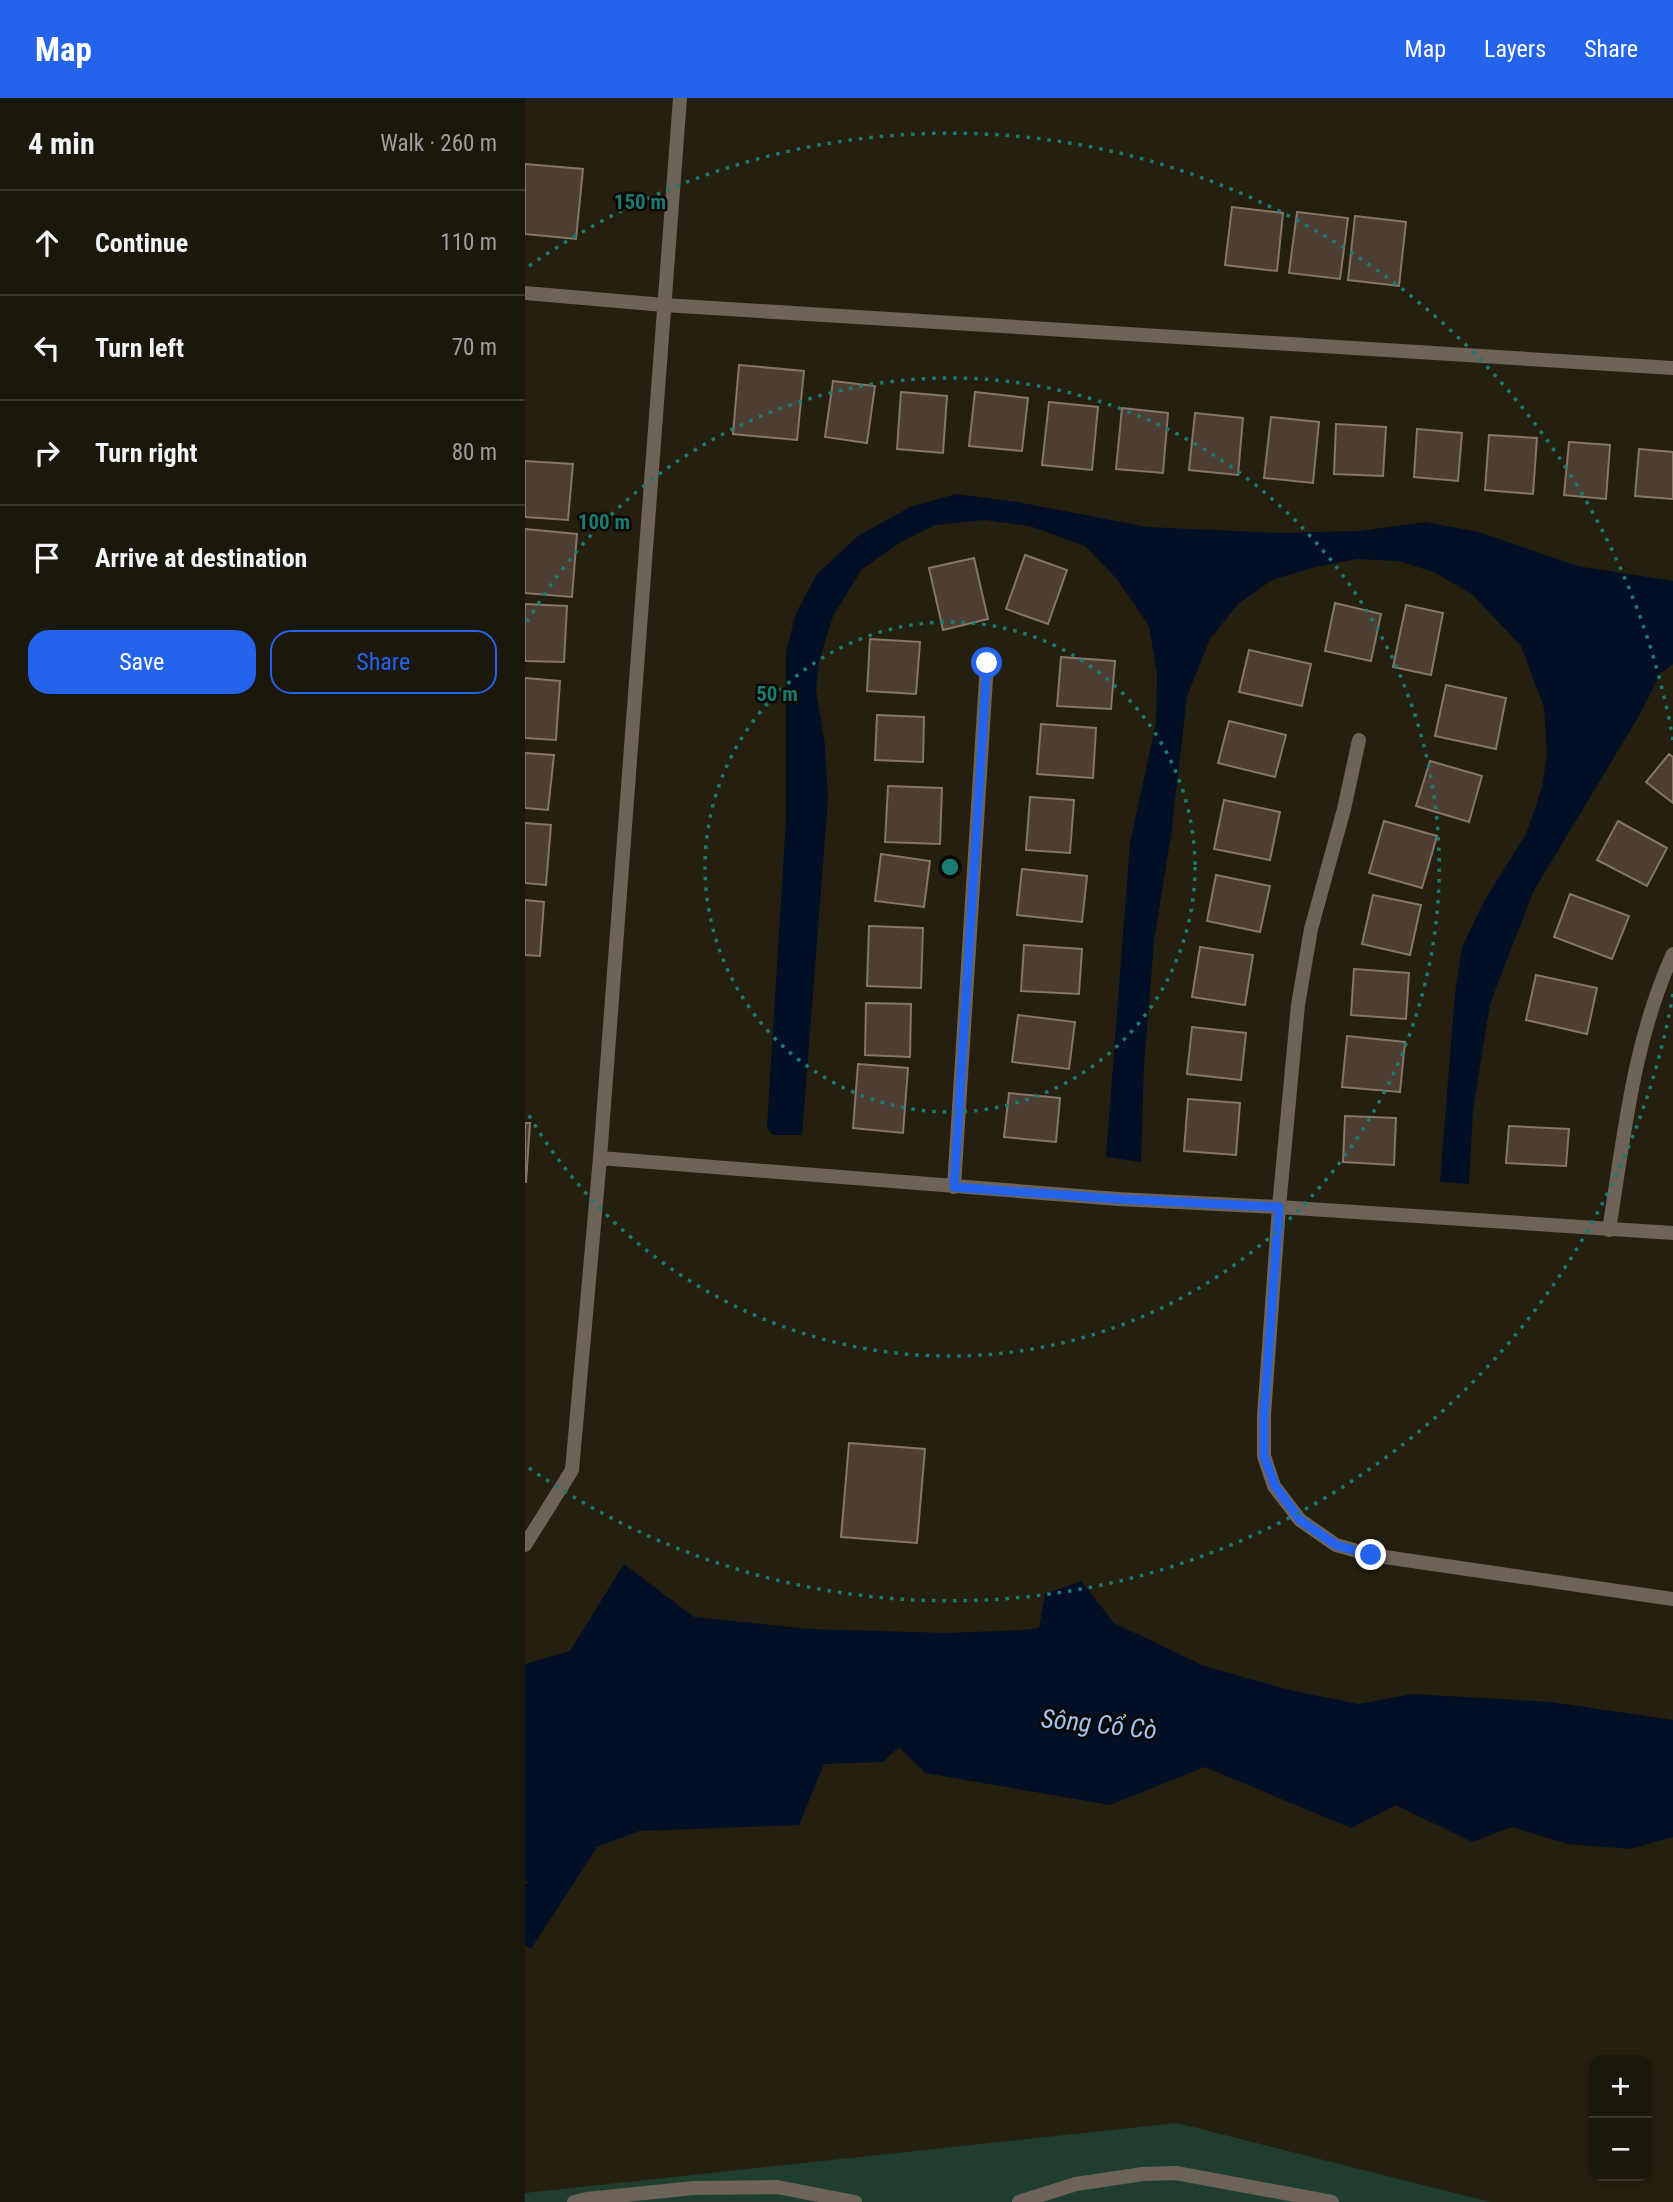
<!DOCTYPE html>
<meta charset="utf-8">
<style>
body{margin:0;font-family:"Roboto Condensed",sans-serif;background:#292419;color:#f1f3f6}
.controls{position:absolute;right:21px;bottom:21px;display:grid;overflow:hidden;border-radius:14px;box-shadow:0 4px 10px #0003}
.controls button{width:63px;height:63px;display:grid;place-items:center;padding:0;border:0;border-bottom:2px solid #3a362c;background:#1c170b;color:#f1f3f6;font:35px sans-serif}
.stop{position:absolute;width:21px;height:21px;margin:-16px;border:5px solid #2563eb;border-radius:50%;background:#fff}
.stop.end{background:#2563eb;border-color:#fff;box-shadow:0 2px 7px #0008}
.list{margin:0;padding:0;list-style:none}
h2{display:flex;justify-content:space-between;align-items:center;height:91px;margin:0;padding:0 28px;font-size:30px}
h2 small{font-size:23px;font-weight:400;color:#a09f9d}
.list li{display:grid;grid-template-columns:46px 1fr auto;gap:21px;align-items:center;box-sizing:border-box;height:105px;padding:0 28px;border-top:2px solid #3a362c}
.list b{display:block;font-size:26px;white-space:nowrap}
.list em{font-size:23px;font-style:normal;color:#a09f9d}
.actions{display:flex;gap:14px;padding:21px 28px}
.actions a{flex:1;padding:16px 0;border:2px solid #2563eb;border-radius:21px;text-align:center;font-size:24px;color:#2563eb}
.actions .main{background:#2563eb;color:#fff}
.icon{flex:none;width:38px;height:38px;fill:none;stroke:currentColor;stroke-width:2;stroke-linecap:round;stroke-linejoin:round}
.map{position:relative;flex:none;width:1148px;height:2104px;overflow:hidden}
header{display:flex;align-items:center;gap:42px;box-sizing:border-box;height:98px;padding:0 35px;background:#2563eb;color:#fff}
header strong{font-size:33px}
nav{display:flex;gap:38px;margin-inline-start:auto;font-size:24px}
main{display:flex}
aside{flex:1;background:#1c170b}
.map>svg:first-child{display:block}
</style>
<header>
<strong>Map</strong>
<nav><a>Map</a><a>Layers</a><a>Share</a></nav>
</header>
<main>
<aside>
<h2>4 min<small>Walk · 260 m</small></h2>
<ul class="list">
<li><svg class="icon" aria-label="ahead" viewBox="0 0 24 24"><path d="M12 20V5M6 11l6-6 6 6"/></svg><div><b>Continue</b></div><em>110 m</em></li>
<li><svg class="icon" aria-label="left" viewBox="0 0 24 24"><path d="M17 20v-9H6M10 6l-5 5 5 5"/></svg><div><b>Turn left</b></div><em>70 m</em></li>
<li><svg class="icon" aria-label="right" viewBox="0 0 24 24"><path d="M7 20v-9h11M14 6l5 5-5 5"/></svg><div><b>Turn right</b></div><em>80 m</em></li>
<li><svg class="icon" aria-label="arrive" viewBox="0 0 24 24"><path d="M6 21V4h12l-3 4 3 4H6"/></svg><div><b>Arrive at destination</b></div></li>
</ul>
<div class="actions"><a class="main">Save</a><a>Share</a></div>
</aside>
<div class="map">
<svg width="1148" height="2104" viewBox="0 0 1148 2104">
<rect width="100%" height="100%" fill="#251f0f"/>
<path fill="#203e30" d="M 652,2025 L 965,2104 L 0,2104 L 0,2095 Z"/>
<path fill="#030f24" d="M 431,396 L 492,404 L 623,429 L 754,435 L 835,433 L 901,424 L 954,434 L 1052,468 L 1148,483 L 1148,566 L 1136,575 L 1115,616 L 1008,794 L 965,906 L 948,1011 L 944,1086 L 915,1084 L 930,896 L 937,849 L 959,803 L 1001,736 L 1017,690 L 1022,656 L 1019,609 L 996,548 L 948,497 L 909,474 L 873,463 L 832,461 L 790,469 L 747,482 L 713,506 L 685,541 L 662,598 L 646,737 L 629,843 L 619,968 L 616,1064 L 581,1059 L 605,745 L 631,625 L 632,575 L 624,528 L 592,481 L 560,448 L 505,428 L 460,422 L 410,427 L 376,444 L 337,471 L 308,518 L 294,563 L 291,592 L 300,647 L 303,702 L 277,1037 L 248,1037 L 242,1030 L 261,721 L 261,554 L 271,515 L 292,476 L 333,438 L 385,409 Z
M 99,1466 L 169,1519 L 284,1531 L 421,1535 L 498,1532 L 514,1530 L 520,1496 L 556,1483 L 589,1525 L 679,1568 L 764,1592 L 834,1606 L 887,1596 L 1026,1604 L 1148,1622 L 1148,1739 L 1105,1751 L 1043,1746 L 987,1729 L 947,1744 L 871,1707 L 826,1730 L 680,1669 L 585,1707 L 400,1675 L 374,1649 L 358,1664 L 299,1666 L 274,1727 L 114,1733 L 72,1749 L 6,1851 L 0,1847 L 0,1787 L 3,1784 L 0,1783 L 0,1566 L 45,1553 Z"/>
<path fill="#4d3d33" stroke="#867569" stroke-width="2" d="M 0,66 L 58,71 L 51,141 L 0,136 Z
M 707,109 L 758,115 L 752,173 L 700,167 Z
M 772,114 L 823,120 L 815,181 L 764,175 Z
M 830,118 L 881,124 L 874,188 L 823,182 Z
M 214,267 L 279,273 L 272,342 L 208,336 Z
M 308,283 L 350,288 L 342,345 L 300,339 Z
M 376,294 L 422,298 L 418,355 L 372,351 Z
M 450,294 L 503,300 L 497,353 L 444,348 Z
M 524,304 L 573,309 L 567,372 L 517,367 Z
M 597,310 L 643,315 L 638,375 L 591,371 Z
M 670,315 L 718,320 L 713,377 L 664,372 Z
M 746,319 L 794,324 L 788,385 L 739,380 Z
M 811,326 L 861,329 L 858,378 L 809,376 Z
M 892,331 L 937,335 L 933,383 L 889,379 Z
M 964,337 L 1012,340 L 1008,396 L 960,392 Z
M 1044,344 L 1085,347 L 1081,401 L 1039,397 Z
M 1114,351 L 1148,354 L 1148,401 L 1110,398 Z
M 0,363 L 48,366 L 43,422 L 0,419 Z
M 0,431 L 52,436 L 47,499 L 0,495 Z
M 500,457 L 542,472 L 523,526 L 481,511 Z
M 449,460 L 463,521 L 418,532 L 404,470 Z
M 810,505 L 856,516 L 846,563 L 800,553 Z
M 0,506 L 42,508 L 39,564 L 0,563 Z
M 881,507 L 918,515 L 906,577 L 868,569 Z
M 345,541 L 395,544 L 391,596 L 342,593 Z
M 724,552 L 786,566 L 777,608 L 714,594 Z
M 536,559 L 590,563 L 586,611 L 532,608 Z
M 0,580 L 35,583 L 31,642 L 0,640 Z
M 921,587 L 981,600 L 971,651 L 910,638 Z
M 352,617 L 399,619 L 398,664 L 350,662 Z
M 704,623 L 761,637 L 750,679 L 693,665 Z
M 516,626 L 571,630 L 568,680 L 512,676 Z
M 0,655 L 29,657 L 23,712 L 0,710 Z
M 1144,656 L 1148,659 L 1148,705 L 1121,684 Z
M 905,663 L 957,678 L 944,724 L 891,708 Z
M 363,688 L 417,690 L 415,746 L 360,744 Z
M 505,699 L 549,702 L 545,755 L 501,752 Z
M 699,702 L 755,714 L 745,762 L 689,751 Z
M 859,723 L 912,738 L 897,790 L 844,775 Z
M 1093,723 L 1142,750 L 1122,788 L 1072,762 Z
M 0,725 L 26,727 L 21,787 L 0,785 Z
M 356,756 L 405,763 L 399,809 L 350,803 Z
M 497,771 L 562,778 L 557,824 L 492,817 Z
M 691,777 L 745,788 L 735,834 L 682,823 Z
M 1045,796 L 1104,818 L 1087,861 L 1029,839 Z
M 848,797 L 896,807 L 885,857 L 837,846 Z
M 0,802 L 19,804 L 15,858 L 0,857 Z
M 344,828 L 398,830 L 396,890 L 342,888 Z
M 499,847 L 557,851 L 554,896 L 496,893 Z
M 675,849 L 728,857 L 720,907 L 667,899 Z
M 829,871 L 884,875 L 881,921 L 826,917 Z
M 1011,877 L 1072,890 L 1062,936 L 1001,922 Z
M 341,905 L 386,906 L 385,959 L 340,957 Z
M 493,917 L 550,924 L 544,971 L 487,964 Z
M 667,929 L 721,935 L 716,982 L 662,976 Z
M 822,938 L 880,944 L 875,994 L 817,989 Z
M 333,966 L 383,970 L 378,1035 L 328,1030 Z
M 484,995 L 535,1000 L 531,1044 L 479,1039 Z
M 663,1001 L 715,1005 L 711,1057 L 659,1053 Z
M 820,1018 L 871,1020 L 869,1067 L 818,1064 Z
M 0,1025 L 5,1025 L 1,1084 L 0,1084 Z
M 984,1028 L 1044,1031 L 1041,1068 L 981,1065 Z
M 324,1345 L 400,1351 L 392,1445 L 316,1439 Z"/>
<g fill="none" stroke-linecap="round" stroke-linejoin="round">
<path stroke="#6d6358" stroke-width="14" d="M 49,2104 L 62,2101 L 169,2090 L 252,2089 L 330,2104
M 494,2104 L 551,2086 L 618,2076 L 651,2075 L 807,2104"/>
<path stroke="#6d6358" stroke-width="14" d="M 0,195 L 139,207 L 1148,270
M 834,642 L 819,711 L 786,831 L 773,907 L 754,1109 L 739,1317 L 739,1358 L 749,1388 L 775,1422 L 811,1447 L 846,1457 L 1148,1501
M 75,1060 L 593,1101 L 754,1109 L 1148,1135
M 429,1089 L 462,565
M 1084,1132 C 1099,1039 1108,943 1148,856
M 0,1447 L 47,1372 L 75,1060 L 155,0"/>
</g>
<g fill="none" stroke-linecap="round" stroke-linejoin="round">
<path stroke="#2563eb" stroke-width="9" d="M 462,565 L 429,1089 L 593,1101 L 754,1109 L 739,1317 L 739,1358 L 750,1388 L 775,1422 L 811,1447 L 846,1457"/>
</g>
<g fill="none" stroke="#1a7b73" stroke-width="3.5" stroke-dasharray="3.5 7">
<circle cx="425" cy="769" r="245"/>
<path d="M2 524A489 489 0 1 1 2 1014"/>
<path d="M1148 896A734 734 0 0 1 4 1370M4 168A734 734 0 0 1 1148 642"/>
</g>
<g text-anchor="middle" dominant-baseline="central" stroke-width="5" stroke-linejoin="round" paint-order="stroke">
<g font-size="26" font-style="italic" fill="#a2c4f4" stroke="#0c0904">
<text transform="translate(574 1626) rotate(6)">Sông Cổ Cò</text>
</g>
</g>
<circle cx="425" cy="769" r="10" fill="#1a7b73" stroke="#0c0904" stroke-width="3.5"/>
<g font-size="21" text-anchor="middle" font-weight="bold" fill="#1a7b73" stroke="#0c0904" stroke-width="5" stroke-linejoin="round" paint-order="stroke">
<text x="115" y="111">150 m</text>
<text x="79" y="431">100 m</text>
<text x="252" y="603">50 m</text>
</g>
</svg>
<div class="controls">
<button>+</button>
<button>−</button>
</div>
<div class="stop" style="left:462px;top:565px"></div>
<div class="stop end" style="left:846px;top:1457px"></div>
</div>
</main>
